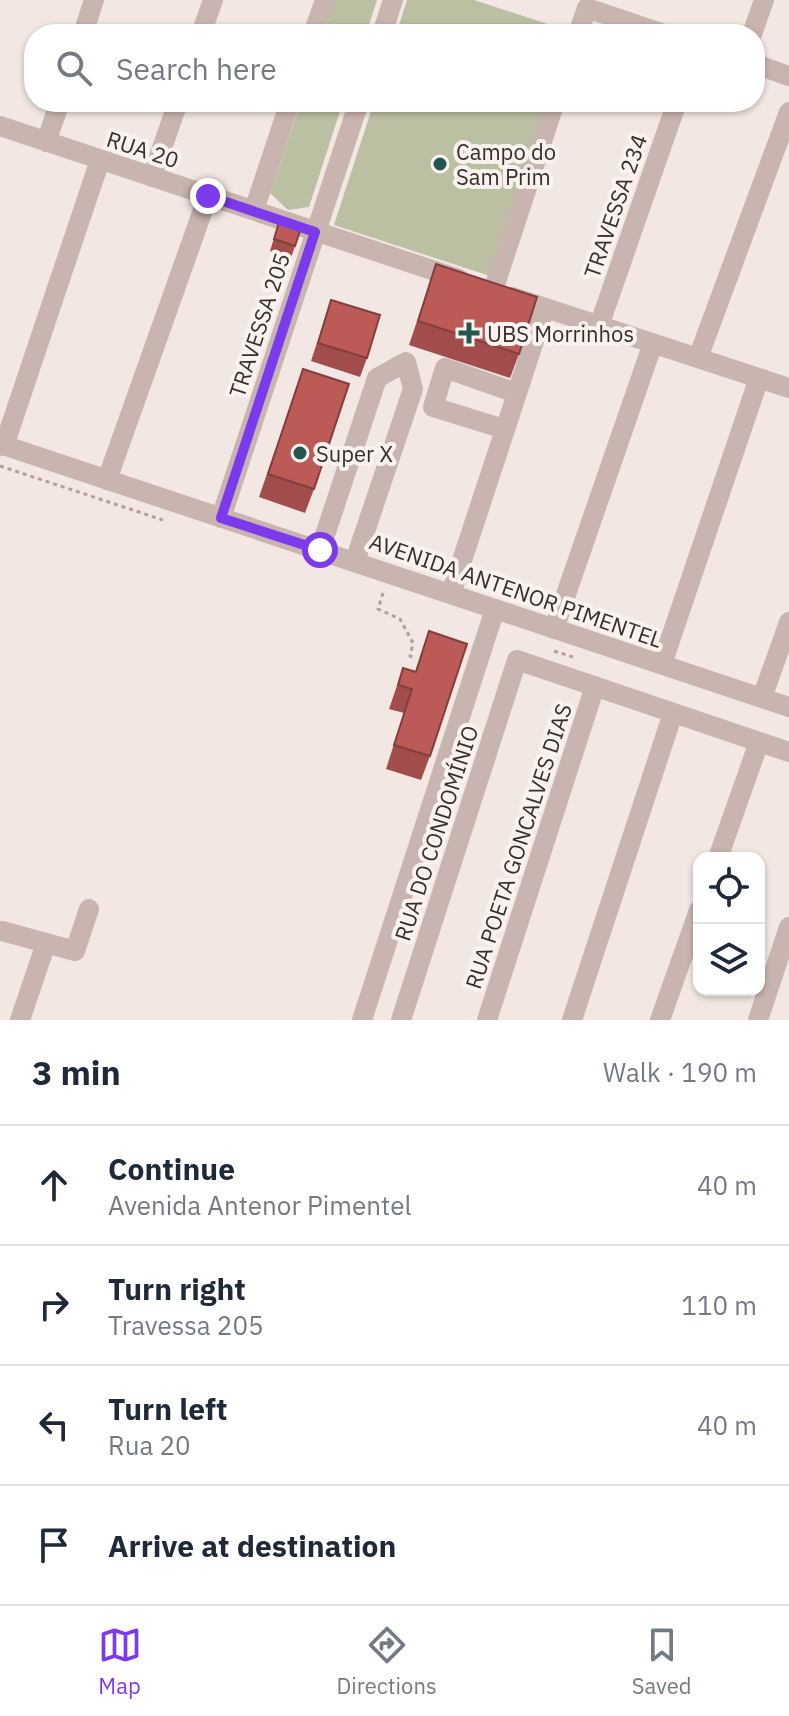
<!DOCTYPE html>
<meta charset="utf-8">
<style>
body{margin:0;font-family:"IBM Plex Sans",sans-serif;background:#f2f2f3;color:#1f2937}
.controls{position:absolute;right:24px;bottom:24px;display:grid;overflow:hidden;border-radius:16px;box-shadow:0 2px 6px #0004}
.controls button{width:72px;height:72px;display:grid;place-items:center;padding:0;border:0;border-bottom:2px solid #e0e1e3;background:#fff;color:#1f2937;font:40px sans-serif}
.stop{position:absolute;width:24px;height:24px;margin:-18px;border:6px solid #7c3aed;border-radius:50%;background:#fff}
.stop.end{background:#7c3aed;border-color:#fff;box-shadow:0 2px 8px #0008}
.list{margin:0;padding:0;list-style:none}
h2{display:flex;justify-content:space-between;align-items:center;height:104px;margin:0;padding:0 32px;font-size:34px}
h2 small{font-size:26px;font-weight:400;color:#747a83}
.list li{display:grid;grid-template-columns:52px 1fr auto;gap:24px;align-items:center;box-sizing:border-box;height:120px;padding:0 32px;border-top:2px solid #e0e1e3}
.list b{display:block;font-size:30px;white-space:nowrap}
.list p{margin:0;font-size:26px;white-space:nowrap;color:#747a83}
.list em{font-size:26px;font-style:normal;color:#747a83}
.icon{flex:none;width:44px;height:44px;fill:none;stroke:currentColor;stroke-width:2;stroke-linecap:round;stroke-linejoin:round}
.map{position:relative;flex:none;width:789px;height:1020px;overflow:hidden}
.search{position:absolute;background:#fff;box-shadow:0 2px 6px #0004;left:24px;right:24px;top:24px;height:88px;display:flex;align-items:center;gap:20px;box-sizing:border-box;padding:0 28px;border-radius:32px;color:#747a83;font-size:30px}
.sheet{height:584px;background:#fff}
nav{display:flex;justify-content:space-around;align-items:center;box-sizing:border-box;height:112px;border-top:2px solid #e0e1e3;background:#fff;font-size:22px;color:#747a83}
nav a{display:grid;justify-items:center;gap:4px}
nav .on{color:#7c3aed}
.map>svg:first-child{display:block}
</style>
<div class="map">
<svg width="789" height="1020" viewBox="0 0 789 1020">
<rect width="100%" height="100%" fill="#f2e7e2"/>
<path fill="#bcc0a3" d="M 335,0 L 377,0 L 366,34 L 324,34 Z
M 407,0 L 474,0 L 569,31 L 568,34 L 396,34 Z
M 301,102 L 343,102 L 309,207 L 288,210 L 270,193 Z
M 374,102 L 546,102 L 490,276 L 334,225 Z"/>
<g fill="none" stroke-linecap="round" stroke-linejoin="round">
<path stroke="#b59f99" stroke-width="3" stroke-dasharray="4 4" stroke-linecap="butt" d="M 0,466 L 163,520
M 383,593 L 378,609 L 400,619 L 413,643 L 410,656 L 416,658
M 554,651 L 573,657"/>
<path stroke="#c9b5af" stroke-width="20" d="M 83,34 L 94,0
M 201,34 L 213,0
M 313,34 L 325,0
M 382,34 L 393,0
M 578,34 L 587,8 L 664,34
M 752,34 L 764,0
M 755,64 L 789,76
M 0,126 L 459,279
M 46,142 L 60,102
M 152,177 L 178,102
M 254,210 L 290,102
M 493,291 L 555,102
M 512,297 L 789,388
M 599,326 L 677,102
M 698,358 L 789,112
M 504,429 L 433,407 L 445,368 L 516,393
M 0,444 L 789,707
M 4,446 L 100,160
M 107,480 L 208,196
M 221,518 L 359,102
M 320,550 L 377,378 L 406,362 L 413,389 L 355,561
M 451,594 L 545,308
M 554,629 L 653,343
M 662,664 L 759,378
M 762,698 L 789,622
M 718,858 L 759,742
M 2,931 L 75,951 L 89,909
M 20,1020 L 46,943
M 362,1020 L 495,609
M 401,1020 L 517,660 L 789,752
M 487,1020 L 595,686
M 572,1020 L 673,713
M 660,1020 L 699,910
M 758,1020 L 789,927"/>
</g>
<path fill="#a14d4b" d="M 280,219 L 295,246 L 291,258 L 270,251 Z
M 436,264 L 519,354 L 510,378 L 409,345 Z
M 331,300 L 367,358 L 360,377 L 311,361 Z
M 303,369 L 314,489 L 305,513 L 259,497 Z
M 429,631 L 430,756 L 421,780 L 386,769 L 404,713 L 389,709 L 403,668 L 415,672 Z"/>
<path fill="#bb5a57" stroke="#833f3d" stroke-width="2" d="M 280,219 L 302,225 L 295,246 L 274,239 Z
M 436,264 L 537,297 L 519,354 L 418,321 Z
M 331,300 L 380,315 L 367,358 L 318,343 Z
M 303,369 L 349,384 L 314,489 L 268,474 Z
M 429,631 L 467,644 L 430,756 L 394,745 L 412,689 L 398,685 L 403,668 L 416,672 Z"/>
<g fill="none" stroke-linecap="round" stroke-linejoin="round">
<path stroke="#7c3aed" stroke-width="10" d="M 208,196 L 315,232 L 221,518 L 320,550"/>
</g>
<g fill="#255750" stroke="#f9f2ee" stroke-width="3">
<circle cx="440" cy="164" r="8"/>
<path d="M465 321h8v8h8v8h-8v8h-8v-8h-8v-8h8z"/>
<circle cx="300" cy="453" r="8"/>
</g>
<g text-anchor="middle" dominant-baseline="central" stroke-width="8" stroke-linejoin="round" paint-order="stroke">
<g font-size="22" fill="#392d2c" stroke="#f9f2ee">
<text transform="translate(143 149) rotate(18)">RUA 20</text>
<text transform="translate(615 206) rotate(-71)">TRAVESSA 234</text>
<text transform="translate(259 325) rotate(-72)">TRAVESSA 205</text>
<text transform="translate(516 590) rotate(19)">AVENIDA ANTENOR PIMENTEL</text>
<text transform="translate(436 833) rotate(-72)">RUA DO CONDOMÍNIO</text>
<text transform="translate(518 846) rotate(-72)">RUA POETA GONCALVES DIAS</text>
</g>
<g font-size="22" fill="#392d2c" stroke="#f9f2ee" text-anchor="start">
<text x="456" y="151">Campo do<tspan x="456" dy="25">Sam Prim</tspan></text>
<text x="487" y="333">UBS Morrinhos</text>
<text x="316" y="453">Super X</text>
</g>
</g>
</svg>
<div class="controls">
<button><svg class="icon" aria-label="locate" viewBox="0 0 24 24"><circle cx="12" cy="12" r="6"/><path d="M12 2v4M12 18v4M2 12h4M18 12h4"/></svg></button>
<button><svg class="icon" aria-label="layers" viewBox="0 0 24 24"><path d="M12 4l9 5-9 5-9-5zM3 14l9 5 9-5"/></svg></button>
</div>
<div class="stop" style="left:320px;top:550px"></div>
<div class="stop end" style="left:208px;top:196px"></div>
<div class="search"><svg class="icon" aria-label="search" viewBox="0 0 24 24"><circle cx="10" cy="10" r="6"/><path d="M15 15l6 6"/></svg>Search here</div>
</div>
<section class="sheet">
<h2>3 min<small>Walk · 190 m</small></h2>
<ul class="list">
<li><svg class="icon" aria-label="ahead" viewBox="0 0 24 24"><path d="M12 20V5M6 11l6-6 6 6"/></svg><div><b>Continue</b><p>Avenida Antenor Pimentel</p></div><em>40 m</em></li>
<li><svg class="icon" aria-label="right" viewBox="0 0 24 24"><path d="M7 20v-9h11M14 6l5 5-5 5"/></svg><div><b>Turn right</b><p>Travessa 205</p></div><em>110 m</em></li>
<li><svg class="icon" aria-label="left" viewBox="0 0 24 24"><path d="M17 20v-9H6M10 6l-5 5 5 5"/></svg><div><b>Turn left</b><p>Rua 20</p></div><em>40 m</em></li>
<li><svg class="icon" aria-label="arrive" viewBox="0 0 24 24"><path d="M6 21V4h12l-3 4 3 4H6"/></svg><div><b>Arrive at destination</b></div></li>
</ul>
</section>
<nav>
<a class="on"><svg class="icon" aria-label="map" viewBox="0 0 24 24"><path d="M3 6l6-2 6 2 6-2v14l-6 2-6-2-6 2zM9 4v14M15 6v14"/></svg>Map</a>
<a><svg class="icon" aria-label="directions" viewBox="0 0 24 24"><path d="M12 3l9 9-9 9-9-9zM9 14v-3h6M13 9l2 2-2 2"/></svg>Directions</a>
<a><svg class="icon" aria-label="saved" viewBox="0 0 24 24"><path d="M7 4h10v16l-5-4-5 4z"/></svg>Saved</a>
</nav>
